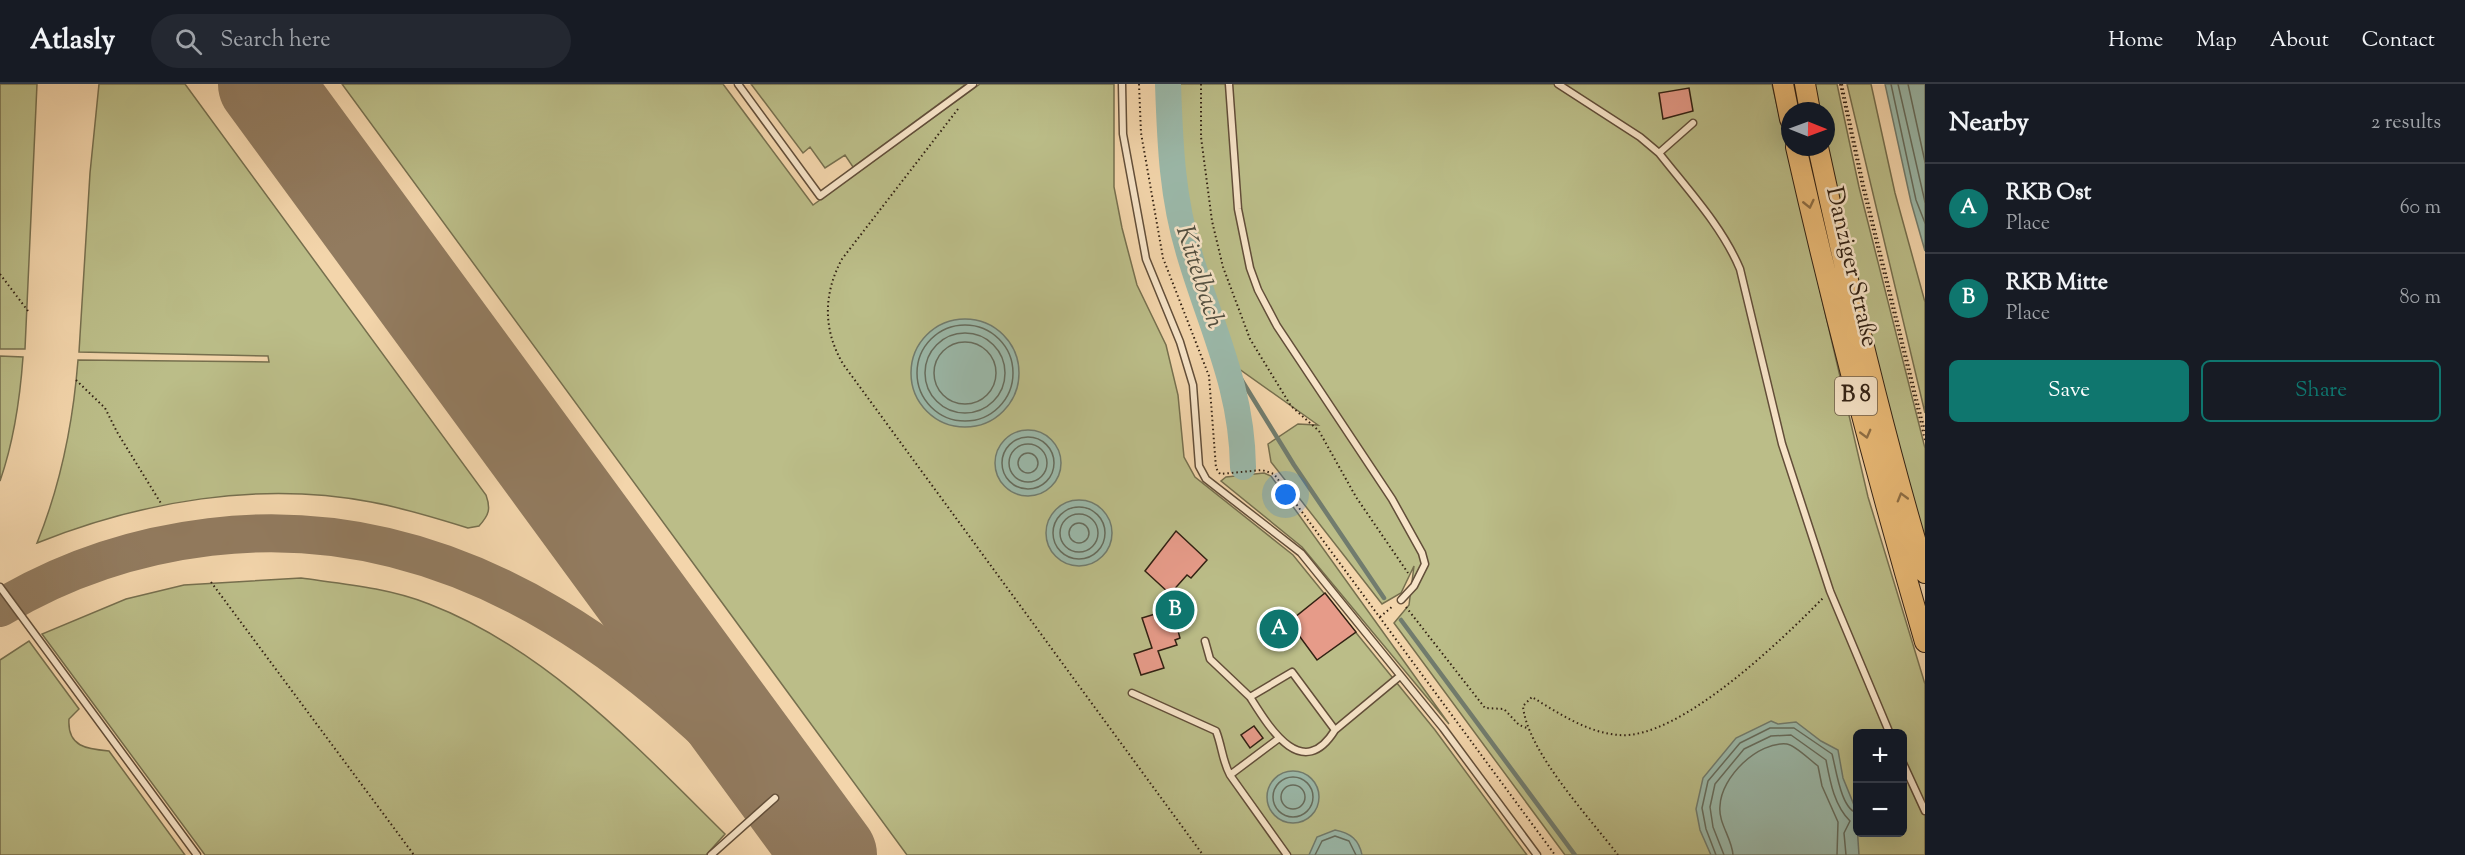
<!DOCTYPE html>
<meta charset="utf-8">
<style>
body{margin:0;font-family:"Sorts Mill Goudy",serif;background:#242831;color:#f1f3f6}
.controls{position:absolute;right:18px;bottom:18px;display:grid;overflow:hidden;border-radius:9px;box-shadow:0 6px 24px #0002}
.controls button{width:54px;height:54px;display:grid;place-items:center;padding:0;border:0;border-bottom:2px solid #363941;background:#171b24;color:#f1f3f6;font:30px sans-serif}
.compass{position:absolute;left:1781px;top:18px;width:54px;height:54px;border-radius:50%;background:#171b24;box-shadow:0 6px 24px #0002;rotate:91deg}
.you{position:absolute;left:1286px;top:411px;width:21px;height:21px;margin:-15px;border:4px solid #fff;border-radius:50%;background:#1a73e8;box-shadow:0 0 0 9px #1a73e833}
.badge{display:grid;place-items:center;width:39px;height:39px;border-radius:50%;background:#0f766e;color:#fff;font-size:20px;font-weight:700}
.pin{position:absolute;translate:-50% -50%;border:3px solid #fff;box-shadow:0 2px 6px #0006}
.list{margin:0;padding:0;list-style:none}
h2{display:flex;justify-content:space-between;align-items:center;height:78px;margin:0;padding:0 24px;font-size:26px}
h2 small{font-size:20px;font-weight:400;color:#9ea1a6}
.list li{display:grid;grid-template-columns:39px 1fr auto;gap:18px;align-items:center;box-sizing:border-box;height:90px;padding:0 24px;border-top:2px solid #363941}
.list b{display:block;font-size:22px;white-space:nowrap}
.list p{margin:0;font-size:20px;white-space:nowrap;color:#9ea1a6}
.list em{font-size:20px;font-style:normal;color:#9ea1a6}
.actions{display:flex;gap:12px;padding:18px 24px}
.actions a{flex:1;padding:14px 0;border:2px solid #0f766e;border-radius:9px;text-align:center;font-size:21px;color:#0f766e}
.actions .main{background:#0f766e;color:#fff}
.icon{flex:none;width:33px;height:33px;fill:none;stroke:currentColor;stroke-width:2;stroke-linecap:round;stroke-linejoin:round}
.map{position:relative;flex:none;width:1925px;height:771px;overflow:hidden}
header{display:flex;align-items:center;gap:36px;box-sizing:border-box;height:84px;padding:0 30px;background:#171b24;border-bottom:2px solid #363941}
header strong{font-size:28px}
nav{display:flex;gap:33px;margin-inline-start:auto;font-size:21px}
.search{width:420px;height:54px;background:#242831;display:flex;align-items:center;gap:15px;box-sizing:border-box;padding:0 21px;border-radius:33px;color:#9ea1a6;font-size:22px}
main{display:flex}
aside{flex:1;background:#171b24}
.map>svg:first-child{display:block}
</style>
<header>
<strong>Atlasly</strong>
<div class="search"><svg class="icon" aria-label="search" viewBox="0 0 24 24"><circle cx="10" cy="10" r="6"/><path d="M15 15l6 6"/></svg>Search here</div>
<nav><a>Home</a><a>Map</a><a>About</a><a>Contact</a></nav>
</header>
<main>
<div class="map">
<svg width="1925" height="771" viewBox="0 0 1925 771">
<rect width="100%" height="100%" fill="#f3d5ab"/>
<filter id="stains"><feTurbulence type="fractalNoise" baseFrequency=".00333" numOctaves="4"/><feColorMatrix values="0 0 0 0 .2 0 0 0 0 .09 0 0 0 0 .02 0 0 0 .5 -.17"/></filter>
<radialGradient id="worn" r=".72"><stop offset=".6" stop-color="#630" stop-opacity="0"/><stop offset="1" stop-color="#630" stop-opacity=".3"/></radialGradient>
<path fill="#bbbd88" stroke="#766f4e" stroke-width="1.5" fill-rule="evenodd" d="M 0,0 L 37,0 L 25,265 L 0,265 Z
M 99,0 L 185,0 L 486,411 C 491,425 489,431 479,442 L 468,444 C 436,434 404,424 371,418 C 259,397 142,417 37,459 C 61,400 73,340 78,276 L 269,278 L 268,272 L 79,268 L 90,89 Z
M 342,0 L 723,0 L 813,121 L 980,0 L 1114,0 L 1114,103 L 1122,144 L 1137,201 L 1166,261 L 1178,311 L 1184,373 L 1195,393 L 1293,471 L 1435,646 L 1527,771 L 907,771 Z
M 751,0 L 966,0 L 853,83 L 845,71 L 825,84 L 810,63 L 803,69 Z
M 1175,0 L 1772,0 L 1868,413 L 1925,600 L 1925,771 L 1565,771 L 1394,539 L 1409,521 L 1414,482 L 1401,509 L 1382,520 L 1271,378 L 1268,360 L 1298,340 L 1318,341 L 1235,282 L 1212,216 L 1178,92 ZM 1858,650 L 1902,650 L 1902,748 L 1858,748 Z
M 1811,0 L 1837,0 L 1859,103 L 1925,364 L 1925,463 L 1907,404 L 1826,63 L 1826,27 L 1816,27 Z
M 1847,0 L 1871,0 L 1895,109 L 1925,218 L 1925,329 Z
M 0,272 L 23,273 C 20,315 14,357 0,397 Z
M 1264,389 L 1271,392 L 1449,640 L 1302,463 L 1221,397 L 1226,393 Z
M 301,494 C 344,500 389,504 429,520 C 546,565 637,663 725,750 L 706,771 L 205,771 L 42,550 L 126,515 L 184,501 Z
M 29,557 L 79,625 L 69,635 C 67,663 87,665 109,667 L 185,771 L 0,771 L 0,576 Z"/>
<path fill="#9bb9aa" stroke="#717c6e" stroke-width="1.5" d="M 1885,0 L 1925,0 L 1925,167 L 1911,118 Z
M911 289a54 54 0 1 1 108 0a54 54 0 1 1-108 0Z
M995 379a33 33 0 1 1 66 0a33 33 0 1 1-66 0Z
M1046 449a33 33 0 1 1 66 0a33 33 0 1 1-66 0Z
M 1771,637 L 1778,640 L 1796,638 L 1821,657 L 1838,666 L 1843,694 L 1856,726 L 1859,771 L 1711,771 L 1700,746 L 1696,725 L 1703,694 L 1736,654 Z
M1267 713a26 26 0 1 1 52 0a26 26 0 1 1-52 0Z
M 1335,746 C 1351,749 1359,756 1362,771 L 1309,771 L 1317,753 Z"/>
<g fill="none" stroke-linecap="round" stroke-linejoin="round">
<path stroke="#666d5e" stroke-width="1.5" d="M 1891,0 L 1916,116 L 1925,139
M 1898,0 L 1925,118
M 1908,0 L 1925,78
M917 289a48 48 0 1 1 96 0a48 48 0 1 1-96 0Z
M925 289a40 40 0 1 1 80 0a40 40 0 1 1-80 0Z
M934 289a31 31 0 1 1 62 0a31 31 0 1 1-62 0Z
M1002 379a26 26 0 1 1 52 0a26 26 0 1 1-52 0Z
M1009 379a19 19 0 1 1 38 0a19 19 0 1 1-38 0Z
M1018 379a10 10 0 1 1 20 0a10 10 0 1 1-20 0Z
M1053 449a26 26 0 1 1 52 0a26 26 0 1 1-52 0Z
M1060 449a19 19 0 1 1 38 0a19 19 0 1 1-38 0Z
M1069 449a10 10 0 1 1 20 0a10 10 0 1 1-20 0Z
M1273 713a20 20 0 1 1 40 0a20 20 0 1 1-40 0Z
M1281 713a12 12 0 1 1 24 0a12 12 0 1 1-24 0Z
M 1315,771 L 1322,757 L 1335,752 L 1349,757 L 1356,771
M 1716,771 L 1706,745 L 1702,724 L 1708,697 L 1740,659 L 1770,644 L 1794,644 L 1832,670 C 1836,684 1841,727 1858,729
M 1724,771 L 1713,743 L 1710,723 L 1715,700 L 1744,665 L 1771,652 L 1791,651 L 1826,676 C 1830,697 1834,721 1850,737 L 1844,749 L 1846,771
M 1733,771 C 1732,754 1718,739 1720,722 C 1721,693 1758,657 1787,660 C 1795,661 1811,677 1818,682 L 1822,702 L 1838,738 L 1837,771"/>
<path stroke="#717c6e" stroke-width="4.5" d="M 1229,283 L 1241,295 L 1294,381 L 1384,514
M 1401,536 L 1575,771"/>
<path stroke="#9bb9aa" stroke-width="26" d="M 1168,0 C 1170,59 1172,115 1190,172 C 1212,246 1242,303 1243,383"/>
<path stroke="#927b5f" stroke-width="38" d="M 0,524 C 65,485 135,462 210,453 C 467,422 666,589 824,771"/>
<path stroke="#927b5f" stroke-width="94" d="M 265,0 L 830,771"/>
</g>
<path fill="#e69b89" stroke="#322113" stroke-width="1.5" d="M 1689,4 L 1693,27 L 1663,35 L 1659,9 Z
M 1176,447 L 1207,476 L 1191,494 L 1187,491 L 1170,510 L 1145,487 Z
M 1325,509 L 1356,548 L 1317,576 L 1289,538 Z
M 1178,523 L 1181,534 L 1175,536 L 1180,554 L 1175,556 L 1177,561 L 1158,567 L 1164,584 L 1141,591 L 1134,570 L 1152,564 L 1142,534 Z
M 1254,642 L 1263,654 L 1250,664 L 1241,651 Z"/>
<g fill="none" stroke-linecap="round" stroke-linejoin="round">
<defs>
<path id="service" d="M 738,0 L 820,112 L 973,0
M 1122,0 L 1123,50 L 1146,175 L 1180,258 L 1193,301 L 1199,382 L 1206,395 L 1301,469 L 1443,644 L 1537,771
M 1229,0 L 1238,125 L 1250,184 L 1258,206 L 1277,242 L 1392,415 L 1422,469 L 1425,480 L 1414,502 L 1401,516
M 1558,0 L 1640,53 L 1659,69
M 1693,39 L 1659,69 C 1688,106 1722,142 1740,185 L 1782,360 L 1830,507 L 1890,650
M 0,503 L 197,771
M 1205,557 L 1210,575 L 1250,613
M 1132,609 L 1216,647 C 1222,662 1222,676 1230,691
M 1335,646 C 1302,699 1269,643 1250,613 L 1292,588 L 1335,646 L 1400,592
M 1278,655 L 1230,691 L 1287,771
M 1902,677 L 1925,727
M 711,771 L 775,714"/>
<path id="trunk" d="M 1783,0 L 1790,35
M 1805,0 L 1810,27
M 1796,63 C 1834,230 1877,394 1925,558
M 1818,63 C 1849,206 1883,349 1925,489"/>
</defs>
<use href="#service" stroke="#624e39" stroke-width="9"/>
<use href="#trunk" stroke="#322113" stroke-width="22"/>
<path stroke="#322113" stroke-width="2" stroke-dasharray="1.5 3" stroke-linecap="butt" d="M 1139,0 L 1141,49 L 1163,174 L 1209,292 L 1216,384 L 1220,390 L 1262,386 L 1274,390 L 1555,771
M 1201,0 L 1201,53 L 1212,137 L 1223,183 L 1250,255 L 1291,322 L 1319,347 L 1356,413 L 1408,489
M 1840,0 L 1862,102 L 1925,356
M 1842,0 L 1864,101 L 1925,347
M 958,25 L 842,175 C 823,210 823,246 843,280 L 1203,771
M 0,190 L 28,227
M 76,296 L 105,324 L 117,348 L 162,421
M 211,498 L 414,771
M 1406,523 L 1485,624 L 1504,625 L 1519,641 L 1527,644
M 1380,533 L 1393,522
M 1618,771 C 1589,733 1527,667 1523,622 L 1532,613 C 1558,629 1588,649 1619,651 C 1679,656 1783,555 1823,514"/>
<use href="#service" stroke="#f7e4c8" stroke-width="6"/>
<use href="#trunk" stroke="#eaba76" stroke-width="20"/>
</g>
<defs><path id="oneway-chevron" d="M-2-3.5L2.5 0L-2 3.5" fill="none" stroke-width="1.6" stroke-linecap="round" stroke-linejoin="round" transform="scale(1.5)"/></defs>
<g stroke="#8e6e44">
<use href="#oneway-chevron" transform="translate(1809 120) rotate(77)"/>
<use href="#oneway-chevron" transform="translate(1866 350) rotate(75)"/>
<use href="#oneway-chevron" transform="translate(1902 413) rotate(-106)"/>
</g>
<g text-anchor="middle" dominant-baseline="central" stroke-width="5" stroke-linejoin="round" paint-order="stroke">
<rect fill="#f7e4c8" stroke="#6d5c49" stroke-width="1.5" x="1835" y="293" width="42" height="38" rx="4.5"/>
<g font-size="22" font-weight="bold" fill="#322113">
<text x="1856" y="312">B 8</text>
</g>
<g font-size="24" fill="#322113" stroke="#f7e4c8">
<text transform="translate(1851 183) rotate(77)">Danziger Straße</text>
</g>
<g font-size="26" font-style="italic" fill="#524f40" stroke="#f7e4c8">
<text transform="translate(1199 193) rotate(72)">Kittelbach</text>
</g>
</g>
<rect width="100%" height="100%" filter="url(#stains)"/>
<rect width="100%" height="100%" fill="url(#worn)"/>
</svg>
<div class="controls">
<button>+</button>
<button>−</button>
</div>
<svg class="compass" viewBox="-18 -18 36 36"><path d="M0-13l5 13h-10z" fill="#e53935"/><path d="M0 13l5-13h-10z" fill="#9ea1a6"/></svg>
<div class="you"></div>
<div class="pin badge" style="left:1279px;top:545px">A</div>
<div class="pin badge" style="left:1175px;top:526px">B</div>
</div>
<aside>
<h2>Nearby<small>2 results</small></h2>
<ul class="list">
<li><span class="badge">A</span><div><b>RKB Ost</b><p>Place</p></div><em>60 m</em></li>
<li><span class="badge">B</span><div><b>RKB Mitte</b><p>Place</p></div><em>80 m</em></li>
</ul>
<div class="actions"><a class="main">Save</a><a>Share</a></div>
</aside>
</main>
